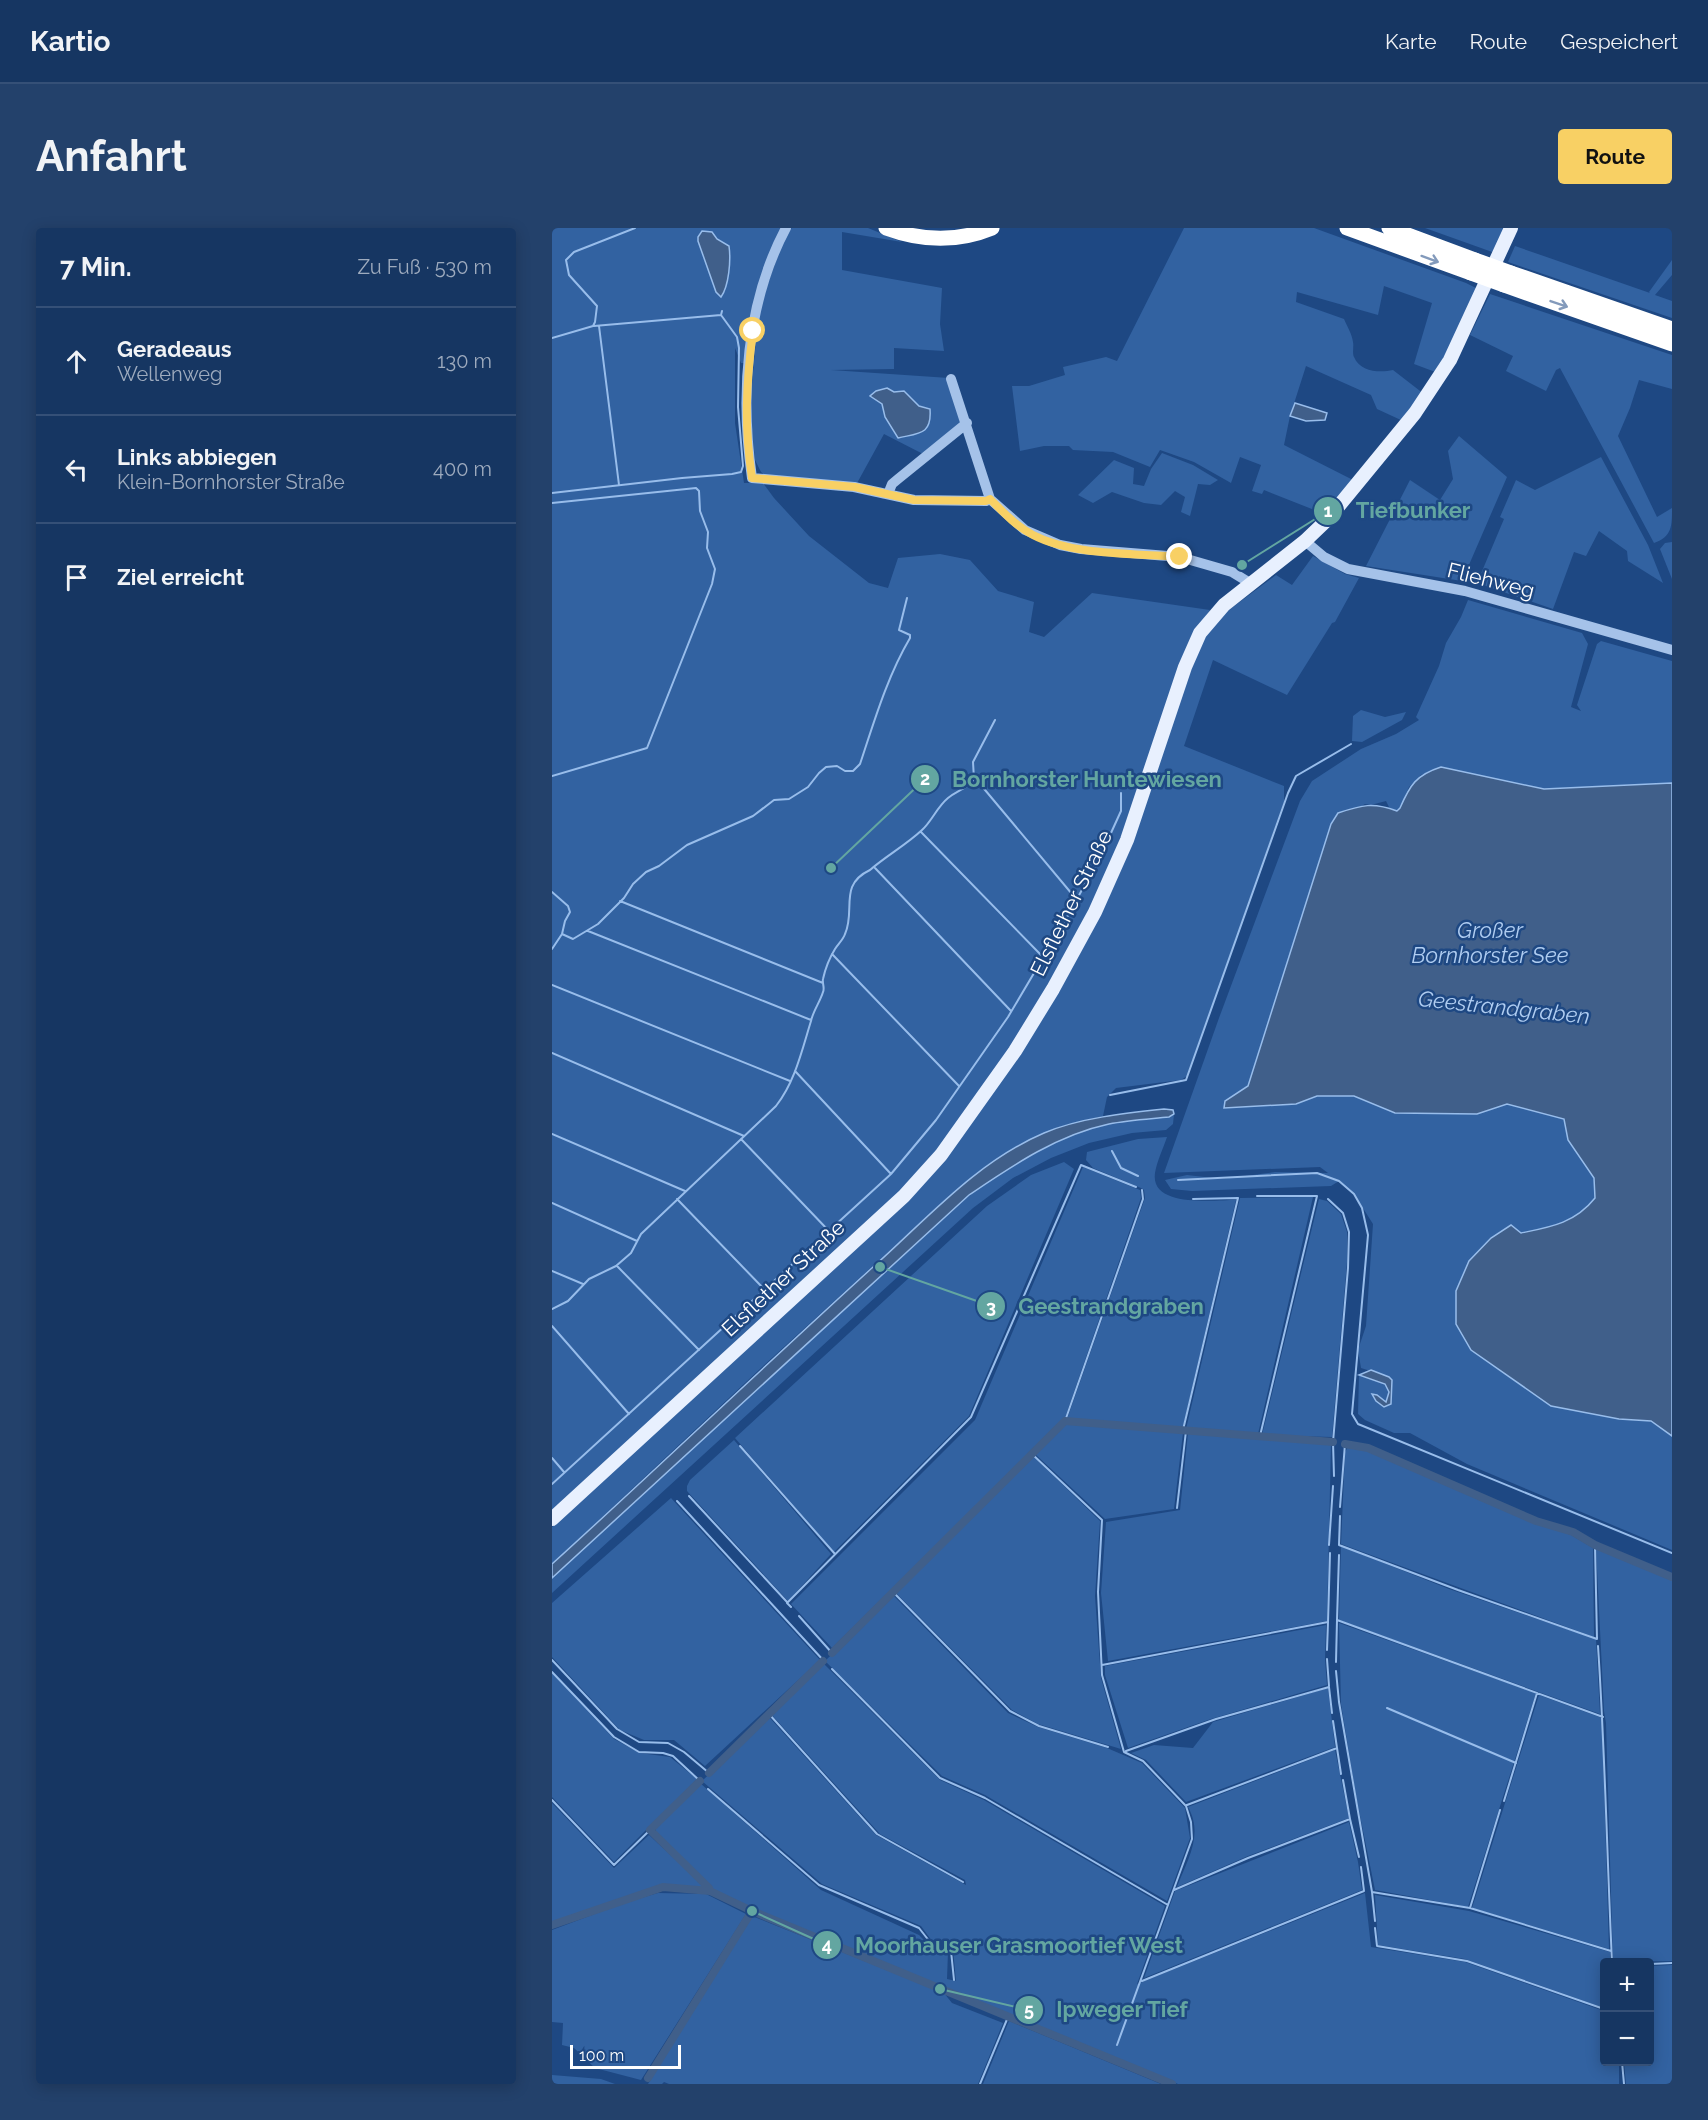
<!DOCTYPE html>
<html lang="de">
<meta charset="utf-8">
<style>
body{margin:0;font-family:Raleway,sans-serif;background:#23416b;color:#f1f3f6}
.controls{position:absolute;right:18px;bottom:18px;display:grid;overflow:hidden;border-radius:6px;box-shadow:0 3px 15px #0003}
.controls button{width:54px;height:54px;display:grid;place-items:center;padding:0;border:0;border-bottom:2px solid #355077;background:#163662;color:#f1f3f6;font:30px sans-serif}
.scale{position:absolute;left:18px;bottom:15px;width:111px;box-sizing:border-box;padding-left:6px;border:3px solid #fff;border-top:0;font-size:16px;line-height:21px;white-space:nowrap;color:#fff;-webkit-text-stroke:4px #1e4883;paint-order:stroke}
.stop{position:absolute;width:18px;height:18px;margin:-14px;border:4px solid #f8d064;border-radius:50%;background:#fff}
.stop.end{background:#f8d064;border-color:#fff;box-shadow:0 2px 6px #0008}
.list{margin:0;padding:0;list-style:none}
h2{display:flex;justify-content:space-between;align-items:center;height:78px;margin:0;padding:0 24px;font-size:26px}
h2 small{font-size:20px;font-weight:400;color:#9eabbe}
.list li{display:grid;grid-template-columns:39px 1fr auto;gap:18px;align-items:center;box-sizing:border-box;height:108px;padding:0 24px;border-top:2px solid #355077}
.list b{display:block;font-size:22px;white-space:nowrap}
.list p{margin:0;font-size:20px;white-space:nowrap;color:#9eabbe}
.list em{font-size:20px;font-style:normal;color:#9eabbe}
.icon{flex:none;width:33px;height:33px;fill:none;stroke:currentColor;stroke-width:2;stroke-linecap:round;stroke-linejoin:round}
.map{position:relative;flex:none;width:1120px;height:1856px;overflow:hidden;border-radius:6px}
header{display:flex;align-items:center;gap:36px;box-sizing:border-box;height:84px;padding:0 30px;background:#163662;border-bottom:2px solid #355077}
header strong{font-size:28px}
nav{display:flex;gap:33px;margin-inline-start:auto;font-size:21px}
.intro{display:flex;align-items:center;justify-content:space-between;box-sizing:border-box;height:144px;padding:0 36px}
h1{margin:0;font-size:42px}
.button{padding:15px 27px;border-radius:6px;background:#f8d064;color:#111;font-size:21px;font-weight:700}
main{display:flex;gap:36px;padding:0 36px}
aside{flex:1;background:#163662;border-radius:6px;box-shadow:0 3px 15px #0003}
.map>svg:first-child{display:block}
</style>
<header>
<strong>Kartio</strong>
<nav><a>Karte</a><a>Route</a><a>Gespeichert</a></nav>
</header>
<div class="intro"><h1>Anfahrt</h1><a class="button">Route</a></div>
<main>
<aside>
<h2>7 Min.<small>Zu Fuß · 530 m</small></h2>
<ul class="list">
<li><svg class="icon" aria-label="ahead" viewBox="0 0 24 24"><path d="M12 20V5M6 11l6-6 6 6"/></svg><div><b>Geradeaus</b><p>Wellenweg</p></div><em>130 m</em></li>
<li><svg class="icon" aria-label="left" viewBox="0 0 24 24"><path d="M17 20v-9H6M10 6l-5 5 5 5"/></svg><div><b>Links abbiegen</b><p>Klein-Bornhorster Straße</p></div><em>400 m</em></li>
<li><svg class="icon" aria-label="arrive" viewBox="0 0 24 24"><path d="M6 21V4h12l-3 4 3 4H6"/></svg><div><b>Ziel erreicht</b></div></li>
</ul>
</aside>
<div class="map">
<svg width="1120" height="1856" viewBox="0 0 1120 1856">
<rect width="100%" height="100%" fill="#1e4883"/>
<path fill="#3262a1" fill-rule="evenodd" d="M 0,0 L 231,0 L 193,135 L 189,135 L 183,120 L 183,195 L 192,255 L 211,255 L 222,270 L 257,308 L 317,355 L 336,360 L 346,330 L 388,326 L 418,332 L 446,363 L 482,374 L 477,404 L 492,409 L 540,365 L 658,382 L 643,405 L 572,608 L 545,672 L 483,785 L 368,947 L 0,1285 ZM 162,7 L 165,11 L 177,18 C 179,32 176,57 169,69 L 164,64 L 146,13 Z
M 240,0 L 316,0 L 350,14 L 290,4 L 290,42 L 390,60 L 388,96 L 392,123 L 342,120 L 342,141 L 279,142 L 397,150 L 411,194 L 373,227 L 332,206 L 304,257 L 214,248 L 209,244 L 203,232 L 199,192 L 200,155 L 207,80 L 235,3 ZM 319,168 L 359,169 L 367,178 L 362,207 C 342,209 334,194 330,176 Z
M 632,0 L 762,0 L 914,55 L 928,62 L 886,145 L 862,136 L 880,75 L 832,58 L 826,87 L 745,64 L 744,74 L 792,91 C 795,98 800,106 801,114 C 802,118 800,125 802,129 C 808,144 828,145 841,142 L 872,166 L 851,193 L 825,181 L 819,167 L 754,138 L 738,188 L 732,217 L 803,253 L 775,287 L 712,262 L 710,266 L 700,263 L 709,237 L 688,229 L 679,255 L 642,234 L 608,222 L 598,239 L 561,224 L 521,222 L 517,218 L 492,218 L 468,223 L 460,158 L 477,158 L 513,147 L 511,139 L 554,129 L 565,133 Z
M 873,0 L 954,0 L 943,25 Z
M 963,18 L 1098,65 L 1097,64 L 1120,32 L 1120,47 L 1103,67 L 1120,73 L 1120,90 L 956,34 Z
M 938,66 L 1120,127 L 1120,161 L 1087,152 L 1078,180 L 1066,208 L 1105,289 L 1120,280 C 1120,298 1120,309 1102,315 L 1008,140 L 1004,142 L 994,163 L 954,143 L 961,128 L 918,107 Z
M 907,208 L 955,249 L 910,353 L 814,338 L 858,252 L 888,272 L 901,251 L 896,223 Z
M 610,225 L 641,237 L 666,252 L 658,257 L 646,256 L 638,288 L 629,284 L 633,269 L 623,263 L 609,277 L 592,275 L 560,264 L 541,275 L 526,267 L 562,232 L 582,240 L 581,256 L 592,258 L 599,241 Z
M 1049,229 L 1096,317 L 1111,355 L 1076,333 L 1075,323 L 1047,303 L 1034,328 L 1022,324 L 1001,381 L 925,355 L 952,291 L 948,289 L 964,252 L 983,262 Z
M 1120,314 L 1120,351 L 1108,321 L 1113,315 Z
M 761,328 L 793,346 L 807,350 L 783,394 L 780,395 L 735,467 L 661,432 L 632,518 L 732,558 L 732,574 L 635,848 L 629,852 L 564,860 L 555,869 L 551,888 L 492,905 L 435,937 L 393,972 L 209,1140 L 0,1336 L 0,1299 L 356,971 L 545,693 L 639,438 L 652,409 L 666,390 L 724,347 L 740,357 Z
M 916,372 L 1030,405 L 1036,416 L 1019,479 L 1029,483 L 1025,477 L 1045,416 L 1049,413 L 1120,433 L 1120,555 L 992,561 L 889,539 L 869,547 L 857,559 L 848,580 L 845,583 L 837,579 L 834,573 L 819,577 L 813,576 L 779,596 L 696,858 L 673,872 L 672,879 L 744,876 L 765,867 L 802,868 L 843,885 L 925,886 L 955,876 L 1012,891 L 1016,912 L 1042,950 L 1044,970 L 1035,981 L 1009,997 L 969,1005 L 917,1033 L 904,1063 L 904,1095 L 999,1178 L 1067,1191 L 1099,1193 L 1120,1208 L 1120,1322 L 915,1236 L 858,1205 L 842,1205 L 813,1192 L 806,1186 L 807,1147 L 833,1156 L 837,1164 L 834,1175 L 825,1167 L 824,1173 L 839,1176 L 840,1157 L 837,1149 L 809,1140 L 806,1122 L 814,1098 L 821,996 L 802,966 L 787,953 L 779,958 L 640,963 L 619,961 L 613,952 L 635,947 L 670,951 L 723,944 L 776,945 L 768,939 L 612,945 L 667,790 L 748,573 L 760,553 L 809,521 L 844,506 L 867,492 L 864,489 L 887,438 L 894,415 L 909,389 Z
M 809,482 L 833,489 L 854,484 L 850,492 L 810,514 L 800,513 L 801,488 Z
M 622,886 L 621,896 L 614,902 L 580,905 L 537,915 L 499,930 L 461,950 L 421,980 L 0,1365 L 0,1350 L 417,967 C 460,938 505,908 557,896 C 576,892 597,891 617,889 Z
M 615,909 C 611,921 605,933 603,945 C 598,980 662,972 684,972 L 631,1199 L 515,1191 L 593,970 L 592,962 L 589,960 L 541,940 L 534,932 L 535,924 L 586,911 Z
M 512,934 L 522,941 L 417,1188 L 282,1324 L 183,1210 L 435,978 L 479,947 Z
M 531,939 L 588,962 L 589,970 L 513,1190 L 280,1420 L 239,1376 L 423,1192 Z
M 761,969 L 706,1206 L 634,1201 L 688,970 Z
M 767,971 L 775,973 L 789,986 L 795,1004 L 795,1034 L 780,1209 L 710,1207 Z
M 514,1196 L 631,1205 L 622,1281 L 553,1291 L 483,1226 Z
M 636,1205 L 779,1216 L 775,1393 L 556,1433 L 549,1365 L 554,1294 L 628,1282 Z
M 182,1212 L 279,1326 L 236,1373 L 135,1263 L 135,1258 L 138,1252 Z
M 796,1219 L 815,1223 L 983,1295 L 1019,1307 L 1041,1320 L 1042,1409 L 789,1316 L 793,1224 Z
M 481,1228 L 548,1293 L 543,1368 L 549,1450 L 569,1521 L 486,1496 L 460,1482 L 343,1364 Z
M 119,1270 L 268,1432 L 153,1538 L 122,1512 L 92,1512 L 68,1502 L 0,1429 L 0,1375 Z
M 789,1318 L 897,1361 L 1044,1411 L 1048,1486 L 787,1392 Z
M 1044,1320 L 1120,1352 L 1120,1733 L 1061,1734 L 1054,1495 L 1052,1483 Z
M 341,1367 L 456,1485 L 486,1499 L 555,1520 L 590,1535 L 633,1580 L 638,1610 L 615,1673 L 433,1567 L 390,1548 L 273,1433 Z
M 787,1395 L 984,1465 L 916,1679 L 823,1662 L 804,1568 L 789,1476 Z
M 774,1397 L 773,1432 L 775,1457 L 659,1491 L 576,1520 L 553,1447 L 553,1438 Z
M 271,1435 L 388,1552 L 432,1572 L 613,1678 L 585,1756 L 813,1665 L 819,1719 L 913,1734 L 1052,1783 L 1052,1834 L 1067,1834 L 1067,1856 L 626,1856 L 196,1680 L 162,1663 L 104,1606 L 104,1599 L 148,1555 L 269,1662 L 367,1707 L 376,1716 L 396,1724 L 395,1751 L 404,1753 L 401,1721 L 380,1713 L 369,1698 L 270,1656 L 150,1553 L 217,1489 L 324,1607 L 414,1657 L 413,1652 L 328,1606 L 219,1486 Z
M 0,1445 L 62,1511 L 88,1525 L 118,1529 L 145,1551 L 62,1634 L 0,1569 Z
M 776,1460 L 783,1519 L 634,1574 L 594,1532 L 579,1525 L 602,1517 L 641,1520 L 661,1494 Z
M 987,1467 L 1050,1490 L 1057,1721 L 920,1680 Z
M 783,1522 L 797,1590 L 696,1628 L 625,1659 C 635,1632 652,1607 636,1579 Z
M 0,1575 L 62,1640 L 97,1607 L 153,1659 L 150,1661 L 107,1658 L 0,1695 Z
M 797,1594 L 806,1634 L 810,1662 L 592,1750 L 623,1663 Z
M 106,1665 L 154,1666 L 194,1686 L 89,1852 L 43,1840 L 22,1820 L 10,1817 L 11,1795 L 0,1794 L 0,1702 L 72,1675 Z
M 823,1667 L 917,1683 L 1058,1724 L 1058,1734 L 1052,1734 L 1052,1780 L 913,1731 L 826,1717 Z
M 200,1688 L 392,1765 L 400,1775 L 451,1795 L 426,1856 L 117,1856 L 112,1854 L 110,1856 L 96,1856 Z
M 1120,1737 L 1120,1856 L 1074,1856 L 1072,1834 L 1098,1834 L 1098,1738 Z
M 457,1793 L 609,1856 L 431,1856 Z
M 0,1847 L 49,1851 L 63,1856 L 0,1856 Z"/>
<path fill="#405f8a" stroke="#98bdeb" stroke-width="1.5" d="M 150,3 L 160,4 L 165,11 L 177,18 C 179,32 177,58 169,69 L 164,64 L 146,13 L 146,9 Z
M 335,160 L 342,164 L 352,163 L 367,178 L 378,181 C 380,207 367,205 346,210 L 333,189 L 330,176 L 318,168 L 324,163 Z
M 743,175 L 775,185 L 773,192 L 754,193 L 738,188 Z
M 889,539 L 992,561 L 1120,555 L 1120,1208 L 1099,1193 L 1067,1191 L 999,1178 L 919,1122 L 904,1096 L 904,1063 L 917,1033 L 939,1010 L 959,997 L 969,1005 C 999,999 1023,995 1043,970 L 1042,950 L 1016,912 L 1012,891 L 955,876 L 925,886 L 843,885 L 802,868 L 765,868 L 744,876 L 672,880 L 673,873 L 696,858 L 779,596 L 786,585 C 810,577 821,574 845,583 L 848,580 C 858,557 864,547 889,539 Z
M 612,881 L 621,882 L 622,886 L 617,889 C 597,891 576,892 557,896 C 505,907 460,938 417,967 L 0,1350 L 0,1336 C 108,1238 213,1137 321,1039 C 375,991 424,934 492,905 C 527,890 574,885 612,881 Z
M 819,1142 L 837,1149 L 840,1152 L 839,1176 L 832,1179 L 824,1173 L 820,1166 L 825,1167 L 834,1174 L 837,1164 L 833,1156 L 807,1147 Z"/>
<g fill="none" stroke-linecap="round" stroke-linejoin="round">
<path stroke="#98bdeb" stroke-width="2" d="M 42,98 L 169,87
M 47,98 L 67,257
M 0,110 L 41,98 L 43,94 L 45,78 L 17,47 L 14,32 L 22,24 L 83,0
M 0,265 L 130,250 L 180,246 L 189,244 L 191,238 L 186,179 L 187,120 L 185,109 L 169,87 L 170,83
M 0,275 L 144,260 L 147,263 L 148,283 L 156,304 L 155,320 L 163,341 L 160,356 L 95,520 L 0,548
M 423,550 L 525,672
M 369,604 L 490,728
M 323,640 L 459,783
M 0,664 L 16,678 L 18,684 L 13,693 L 10,706
M 68,673 L 271,755
M 36,703 L 259,792
M 0,721 L 10,706 L 21,711 L 46,696 L 72,670 L 81,656 L 94,644 L 107,638 L 135,617 L 201,588 L 222,572 L 237,571 L 256,559 L 267,545 L 274,539 L 285,538 L 293,543 L 301,543 L 308,536 C 322,494 335,449 358,410 L 358,407 L 347,402 L 355,370
M 280,726 L 407,858
M 0,757 L 238,853
M 0,825 L 192,908
M 243,843 L 339,946
M 558,867 L 634,852 L 736,565 L 744,548 L 799,516
M 0,906 L 133,963
M 189,911 L 276,1002
M 560,923 L 569,940 L 586,948
M 626,952 L 765,945 L 787,953 L 802,966 L 810,980 L 816,1007 L 800,1186 L 806,1196 L 1120,1325
M 705,968 L 765,968 L 708,1208
M 125,971 L 213,1062
M 776,971 L 791,985 L 797,1004 L 796,1040 L 781,1214 L 782,1248
M 0,975 L 85,1013
M 65,1038 L 147,1122
M 0,1043 L 31,1056
M 0,1081 L 16,1073 L 37,1051 L 64,1038 L 79,1025 L 89,1006 L 224,878 C 243,854 250,822 259,793 C 261,783 268,774 271,764 C 273,760 270,755 271,751 C 273,742 278,729 283,721 C 286,716 291,712 293,706 C 304,682 286,657 318,642 C 334,628 354,617 370,602 C 380,593 385,579 396,570 C 406,562 413,562 422,551 L 421,534 L 443,492
M 0,1098 L 77,1186
M 513,1193 L 591,971 L 590,962
M 631,1202 L 686,970 L 641,971
M 188,1218 L 283,1326
M 480,1226 L 550,1292 L 546,1364 L 550,1447 L 572,1524 L 591,1533 L 634,1578 L 639,1594 L 640,1611 L 565,1817
M 0,1230 L 12,1244
M 0,1256 L 339,946 L 384,892 L 456,789 L 514,691 L 548,629 L 569,583 L 569,565
M 137,1268 L 235,1374
M 125,1273 L 272,1433
M 788,1279 L 793,1216
M 625,1280 L 634,1203
M 788,1288 L 787,1317 L 906,1362 L 1045,1411 L 1043,1317
M 777,1317 L 781,1258
M 341,1364 L 458,1483 L 487,1498 L 556,1519
M 239,1379 L 235,1375 L 419,1189 L 529,937 L 584,959
M 247,1388 L 280,1425
M 785,1392 L 787,1327
M 1046,1418 C 1053,1523 1055,1629 1060,1734
M 775,1422 L 776,1394
M 775,1431 L 777,1458
M 0,1432 L 65,1501 L 87,1514 L 116,1515 L 132,1524 L 157,1545
M 784,1434 L 785,1392 L 1051,1489
M 550,1437 L 776,1394 L 778,1325
M 280,1441 L 388,1550 L 433,1570 L 616,1677
M 784,1443 L 787,1474 L 820,1664
M 0,1444 L 62,1509 L 87,1524 L 111,1525 L 121,1528 L 148,1553
M 835,1480 L 964,1535
M 217,1486 L 325,1606 L 411,1654
M 781,1493 L 785,1520
M 574,1523 L 664,1491 L 777,1459 L 780,1485
M 791,1552 L 798,1591
M 156,1561 L 267,1657 L 367,1700 L 378,1714 L 399,1723 L 402,1752
M 0,1572 L 62,1637 L 98,1602
M 952,1573 L 985,1465
M 635,1577 L 785,1520 L 789,1546
M 622,1662 L 696,1630 L 798,1591 L 807,1629
M 918,1680 L 948,1582
M 823,1693 L 820,1664 L 918,1680 L 1059,1723
M 823,1700 L 825,1718 L 915,1733 L 1052,1781
M 1098,1736 L 1120,1735
M 590,1753 L 812,1663 L 809,1639
M 1070,1834 L 1072,1856
M 428,1856 L 456,1789"/>
<path stroke="#405f8a" stroke-width="8" d="M 793,1216 L 816,1220 L 984,1293 L 1021,1304 L 1043,1317 L 1120,1349
M 280,1425 L 513,1193 L 781,1214
M 157,1545 L 271,1433
M 148,1553 L 98,1602 L 157,1660 L 158,1663
M 0,1697 L 111,1659 L 158,1663 L 200,1683 L 620,1856
M 96,1850 L 200,1683"/>
<path stroke="#a5c2e9" stroke-width="10" d="M 234,0 C 194,75 188,167 200,250 L 302,259 L 362,272 L 434,273 L 438,271
M 399,151 L 438,271 L 473,302 L 508,317 L 529,321 L 628,329 L 680,344 L 698,355
M 336,266 L 340,256 L 346,251 L 415,195
M 753,313 L 772,329 L 796,341 L 913,363 L 1120,422"/>
<path stroke="#e8f0fe" stroke-width="14" d="M 0,1291 L 352,968 L 389,927 L 463,823 L 501,761 L 543,684 L 575,612 L 633,439 L 648,405 L 672,377 L 753,313 L 776,291 L 863,185 L 898,132 L 959,0"/>
<path stroke="#fff" stroke-width="15" d="M 334,0 C 369,13 406,14 440,0
M 795,0 L 919,45
M 837,0 L 923,32
M 959,45 L 1120,101
M 952,57 L 1120,116"/>
<path stroke="#fff" stroke-width="15" d="M 923,32 L 959,45
M 919,45 L 952,57"/>
</g>
<defs><path id="oneway-shaft" d="M-6 0H5M1.5-3L5.5 0L1.5 3" fill="none" stroke-width="1.6" stroke-linecap="round" stroke-linejoin="round" transform="scale(1.5)"/></defs>
<g stroke="#839abb">
<use href="#oneway-shaft" transform="translate(878 31) rotate(20)"/>
<use href="#oneway-shaft" transform="translate(1007 76) rotate(19)"/>
</g>
<g fill="none" stroke-linecap="round" stroke-linejoin="round">
<path stroke="#f8d064" stroke-width="8" d="M 201,103 C 194,156 192,197 200,250 L 303,259 L 362,272 L 434,273 L 438,271 C 451,284 464,298 481,307 C 521,328 583,325 628,329"/>
</g>
<g text-anchor="middle" dominant-baseline="central" stroke-width="5" stroke-linejoin="round" paint-order="stroke">
<g font-size="21" fill="#fff" stroke="#1e4883">
<text transform="translate(939 352) rotate(14)">Fliehweg</text>
<text transform="translate(519 675) rotate(-64)">Elsflether Straße</text>
<text transform="translate(231 1050) rotate(-43)">Elsflether Straße</text>
</g>
<g font-size="22" font-style="italic" fill="#b0cdf1" stroke="#1e4883">
<text x="938" y="702">Großer<tspan x="938" dy="25">Bornhorster See</tspan></text>
<text transform="translate(952 779) rotate(6)">Geestrandgraben</text>
</g>
</g>
<path fill="none" stroke="#63a6a1" stroke-width="2" d="M690 337L776 283M279 640L373 551M328 1039L439 1078M200 1683L275 1717M388 1761L477 1782"/>
<g fill="#63a6a1" stroke="#1e4883" stroke-width="2">
<circle cx="690" cy="337" r="6"/>
<circle cx="279" cy="640" r="6"/>
<circle cx="328" cy="1039" r="6"/>
<circle cx="200" cy="1683" r="6"/>
<circle cx="388" cy="1761" r="6"/>
<circle cx="776" cy="283" r="15"/>
<circle cx="373" cy="551" r="15"/>
<circle cx="439" cy="1078" r="15"/>
<circle cx="275" cy="1717" r="15"/>
<circle cx="477" cy="1782" r="15"/>
</g>
<g font-size="18" text-anchor="middle" font-weight="bold" fill="#fff">
<text x="776" y="289">1</text>
<text x="373" y="557">2</text>
<text x="439" y="1085">3</text>
<text x="275" y="1723">4</text>
<text x="477" y="1788">5</text>
</g>
<g font-size="22" text-anchor="middle" font-weight="bold" fill="#63a6a1" stroke="#1e4883" stroke-width="5" stroke-linejoin="round" paint-order="stroke">
<text x="861" y="290">Tiefbunker</text>
<text x="535" y="559">Bornhorster Huntewiesen</text>
<text x="559" y="1086">Geestrandgraben</text>
<text x="467" y="1725">Moorhauser Grasmoortief West</text>
<text x="570" y="1789">Ipweger Tief</text>
</g>
</svg>
<div class="controls">
<button>+</button>
<button>−</button>
</div>
<div class="scale">100 m</div>
<div class="stop" style="left:201px;top:103px"></div>
<div class="stop end" style="left:628px;top:329px"></div>
</div>
</main>
